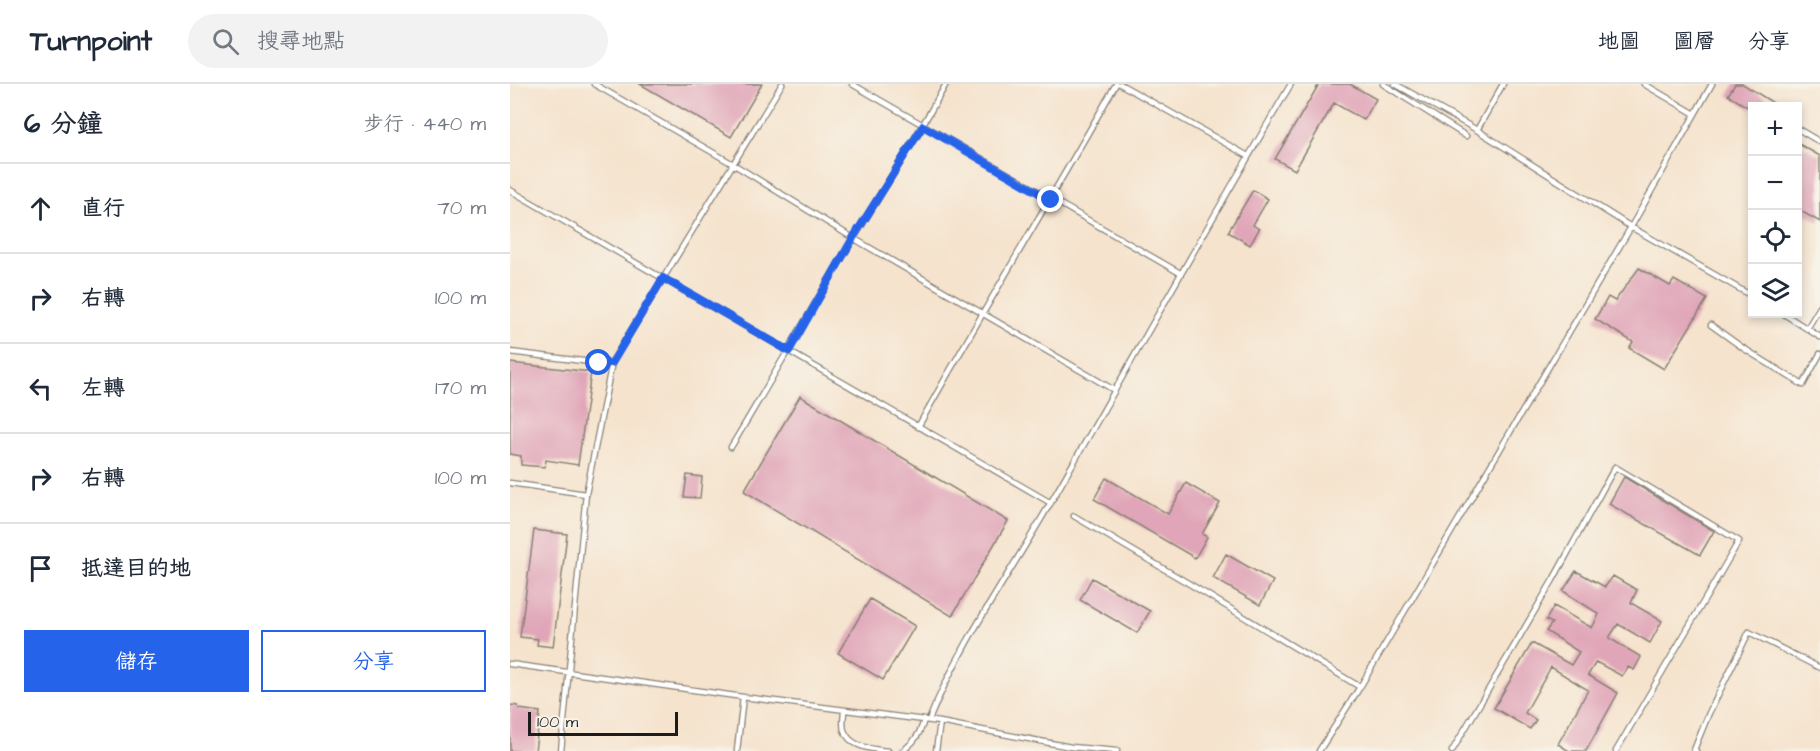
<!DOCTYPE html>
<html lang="zh-TW">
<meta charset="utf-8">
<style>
body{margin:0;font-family:"Architects Daughter","LXGW WenKai TC",sans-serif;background:#f2f2f3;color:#1f2937}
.controls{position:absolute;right:18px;top:18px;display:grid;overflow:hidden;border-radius:0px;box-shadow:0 3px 9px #0003}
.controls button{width:54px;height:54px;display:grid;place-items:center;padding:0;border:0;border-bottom:2px solid #e0e1e3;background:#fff;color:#1f2937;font:30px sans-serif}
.scale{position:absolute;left:18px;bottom:15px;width:150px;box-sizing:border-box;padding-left:6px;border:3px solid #1c1c1c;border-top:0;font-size:16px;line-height:21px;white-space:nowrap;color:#1c1c1c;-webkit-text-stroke:4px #f7f3e8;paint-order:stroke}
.stop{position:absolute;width:18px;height:18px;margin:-14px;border:4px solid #2563eb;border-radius:50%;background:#fff}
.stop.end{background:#2563eb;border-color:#fff;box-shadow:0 2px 6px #0008}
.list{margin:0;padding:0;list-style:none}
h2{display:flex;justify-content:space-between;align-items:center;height:78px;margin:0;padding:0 24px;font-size:26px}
h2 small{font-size:20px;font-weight:400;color:#747a83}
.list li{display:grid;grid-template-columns:39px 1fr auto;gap:18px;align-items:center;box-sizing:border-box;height:90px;padding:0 24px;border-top:2px solid #e0e1e3}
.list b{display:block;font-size:22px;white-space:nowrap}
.list em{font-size:20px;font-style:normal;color:#747a83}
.actions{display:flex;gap:12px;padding:18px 24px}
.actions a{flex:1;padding:14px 0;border:2px solid #2563eb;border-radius:0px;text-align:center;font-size:21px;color:#2563eb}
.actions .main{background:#2563eb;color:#fff}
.icon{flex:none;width:33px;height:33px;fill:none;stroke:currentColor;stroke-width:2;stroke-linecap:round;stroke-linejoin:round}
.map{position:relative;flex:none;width:1310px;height:667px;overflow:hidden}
header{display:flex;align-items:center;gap:36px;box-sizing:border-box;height:84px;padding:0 30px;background:#fff;border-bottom:2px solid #e0e1e3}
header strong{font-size:28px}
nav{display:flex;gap:33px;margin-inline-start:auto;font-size:21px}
.search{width:420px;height:54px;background:#f2f2f3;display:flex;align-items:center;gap:15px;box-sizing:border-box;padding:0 21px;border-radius:33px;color:#747a83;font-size:22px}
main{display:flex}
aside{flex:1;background:#fff}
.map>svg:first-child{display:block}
</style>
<header>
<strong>Turnpoint</strong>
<div class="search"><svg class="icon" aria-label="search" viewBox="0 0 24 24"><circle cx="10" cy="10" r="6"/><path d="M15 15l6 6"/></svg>搜尋地點</div>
<nav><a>地圖</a><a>圖層</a><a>分享</a></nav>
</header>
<main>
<aside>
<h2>6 分鐘<small>步行 · 440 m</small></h2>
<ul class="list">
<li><svg class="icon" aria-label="ahead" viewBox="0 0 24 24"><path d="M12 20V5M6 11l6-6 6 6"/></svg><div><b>直行</b></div><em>70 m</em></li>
<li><svg class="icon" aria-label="right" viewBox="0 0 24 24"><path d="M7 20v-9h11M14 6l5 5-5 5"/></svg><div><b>右轉</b></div><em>100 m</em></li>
<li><svg class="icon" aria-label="left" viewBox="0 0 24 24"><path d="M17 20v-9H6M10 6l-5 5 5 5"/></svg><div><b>左轉</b></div><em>170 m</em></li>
<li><svg class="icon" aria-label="right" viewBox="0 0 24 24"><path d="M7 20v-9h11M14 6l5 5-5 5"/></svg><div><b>右轉</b></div><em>100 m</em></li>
<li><svg class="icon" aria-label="arrive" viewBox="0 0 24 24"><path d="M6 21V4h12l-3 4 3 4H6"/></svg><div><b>抵達目的地</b></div></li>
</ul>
<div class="actions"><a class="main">儲存</a><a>分享</a></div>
</aside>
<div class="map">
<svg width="1310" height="667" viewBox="0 0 1310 667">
<rect width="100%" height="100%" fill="#f7f3e8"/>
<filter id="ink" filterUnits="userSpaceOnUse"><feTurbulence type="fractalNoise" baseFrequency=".0167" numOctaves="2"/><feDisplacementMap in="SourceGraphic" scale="12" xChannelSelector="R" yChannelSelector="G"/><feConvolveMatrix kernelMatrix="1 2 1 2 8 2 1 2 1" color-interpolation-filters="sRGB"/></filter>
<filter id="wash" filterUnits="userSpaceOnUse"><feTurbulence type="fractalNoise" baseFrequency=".008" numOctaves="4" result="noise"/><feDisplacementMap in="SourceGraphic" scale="24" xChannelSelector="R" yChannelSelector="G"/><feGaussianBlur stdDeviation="1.35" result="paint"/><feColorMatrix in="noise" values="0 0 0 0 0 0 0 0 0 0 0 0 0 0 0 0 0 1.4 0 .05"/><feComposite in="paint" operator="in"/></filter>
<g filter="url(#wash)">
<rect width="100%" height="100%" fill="#f5e3cd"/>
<g id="blocks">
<path fill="#e0a5b8" d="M 130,0 L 252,0 L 221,53 Z
M 809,0 L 840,0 L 866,15 L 854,36 L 824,19 L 785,86 L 765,75 Z
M 1225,0 L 1233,0 L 1268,22 L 1242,22 L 1242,26 L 1218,11 Z
M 1287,59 L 1310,72 L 1310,138 L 1287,125 Z
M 743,106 L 758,115 L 743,141 L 749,145 L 740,161 L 718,148 Z
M 1129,184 L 1160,202 L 1164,196 L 1197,215 L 1154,285 L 1119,264 L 1123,258 L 1085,235 L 1098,213 L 1105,217 Z
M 0,279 L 81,288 L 68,381 L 36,376 L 35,383 L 11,381 L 11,372 L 0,370 Z
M 290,312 L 498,437 L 442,532 L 234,407 Z
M 177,391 L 192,393 L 190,414 L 174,413 Z
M 1114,393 L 1204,447 L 1190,471 L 1099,420 Z
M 596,394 L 658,430 L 676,399 L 710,419 L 692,450 L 697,453 L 685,474 L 584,415 Z
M 24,446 L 57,450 L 43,563 L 27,561 L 28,555 L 10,553 Z
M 716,470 L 763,497 L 750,521 L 703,494 Z
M 1066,487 L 1095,503 L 1103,492 L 1127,506 L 1121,519 L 1152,537 L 1140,559 L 1108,540 L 1099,554 L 1131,573 L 1124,586 L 1118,583 L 1112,592 L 1086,578 L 1078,591 L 1108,609 L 1076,667 L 1059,667 L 1048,660 L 1078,606 L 1041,583 L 1015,629 L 1026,636 L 1020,645 L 984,624 L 1022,559 L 1061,581 L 1069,568 L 1036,547 L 1042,539 L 1036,536 L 1044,522 L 1082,544 L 1089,530 L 1053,507 Z
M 582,494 L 640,527 L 627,549 L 570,516 Z
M 360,515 L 405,542 L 373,596 L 328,569 Z
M 0,621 L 8,622 L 9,625 L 30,628 L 25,667 L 0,667 Z"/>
</g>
</g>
<g filter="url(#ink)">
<use href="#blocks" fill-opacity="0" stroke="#888074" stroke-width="1.5"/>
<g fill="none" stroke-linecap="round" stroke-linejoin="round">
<defs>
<path id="service" d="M 84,0 L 223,80 L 343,154 L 604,306
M 342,0 L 670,189
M 610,0 L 738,72
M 873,0 L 956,52
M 885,0 L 967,46 L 1121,143 L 1242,212
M 1134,0 L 1185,30
M 1288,45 L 1310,58
M 967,46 L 993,0
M 0,106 L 541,419
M 1274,230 L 1310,253
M 1201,241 L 1233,264 L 1293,301 L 1310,270
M 1298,243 L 1310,223
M 0,268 L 89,279 L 102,278
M 408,343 C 472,228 541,115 606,0
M 221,363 C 263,294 302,223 344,154 C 375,102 407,53 436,0
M 0,399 L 76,410
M 564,432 L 683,502 L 850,603
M 0,580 L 233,613 L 430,638 L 561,663 L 607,667
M 334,626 C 334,632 332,641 334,646 C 340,664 363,665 378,667
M 419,636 C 450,559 500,490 541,418 C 621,279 699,138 781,0
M 51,667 L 76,410 L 102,278 L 272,0
M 227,667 L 233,613
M 392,667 C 404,659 410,650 414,636
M 426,667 L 430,638
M 809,667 L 850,603 L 1121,143 L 1202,0
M 942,667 L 1043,496 L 1105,383 L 1229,457 L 1106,667
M 1186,667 L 1184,666 L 1199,629 L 1239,548 L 1310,584"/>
</defs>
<use href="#service" stroke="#888074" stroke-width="7"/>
<use href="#service" stroke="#fff" stroke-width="4.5"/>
</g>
</g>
<g fill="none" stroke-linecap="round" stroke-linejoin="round" filter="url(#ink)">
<path stroke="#2563eb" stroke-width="8" d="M 89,279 L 102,279 L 153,194 L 279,267 L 343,154 L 413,42 L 541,116"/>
</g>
</svg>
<div class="controls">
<button>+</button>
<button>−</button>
<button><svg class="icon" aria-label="locate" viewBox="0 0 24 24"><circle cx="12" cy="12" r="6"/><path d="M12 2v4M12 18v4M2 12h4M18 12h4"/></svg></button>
<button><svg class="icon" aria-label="layers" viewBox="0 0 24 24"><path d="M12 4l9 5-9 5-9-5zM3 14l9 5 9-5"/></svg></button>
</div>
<div class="scale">100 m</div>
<div class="stop" style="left:89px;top:279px"></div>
<div class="stop end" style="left:541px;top:116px"></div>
</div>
</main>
